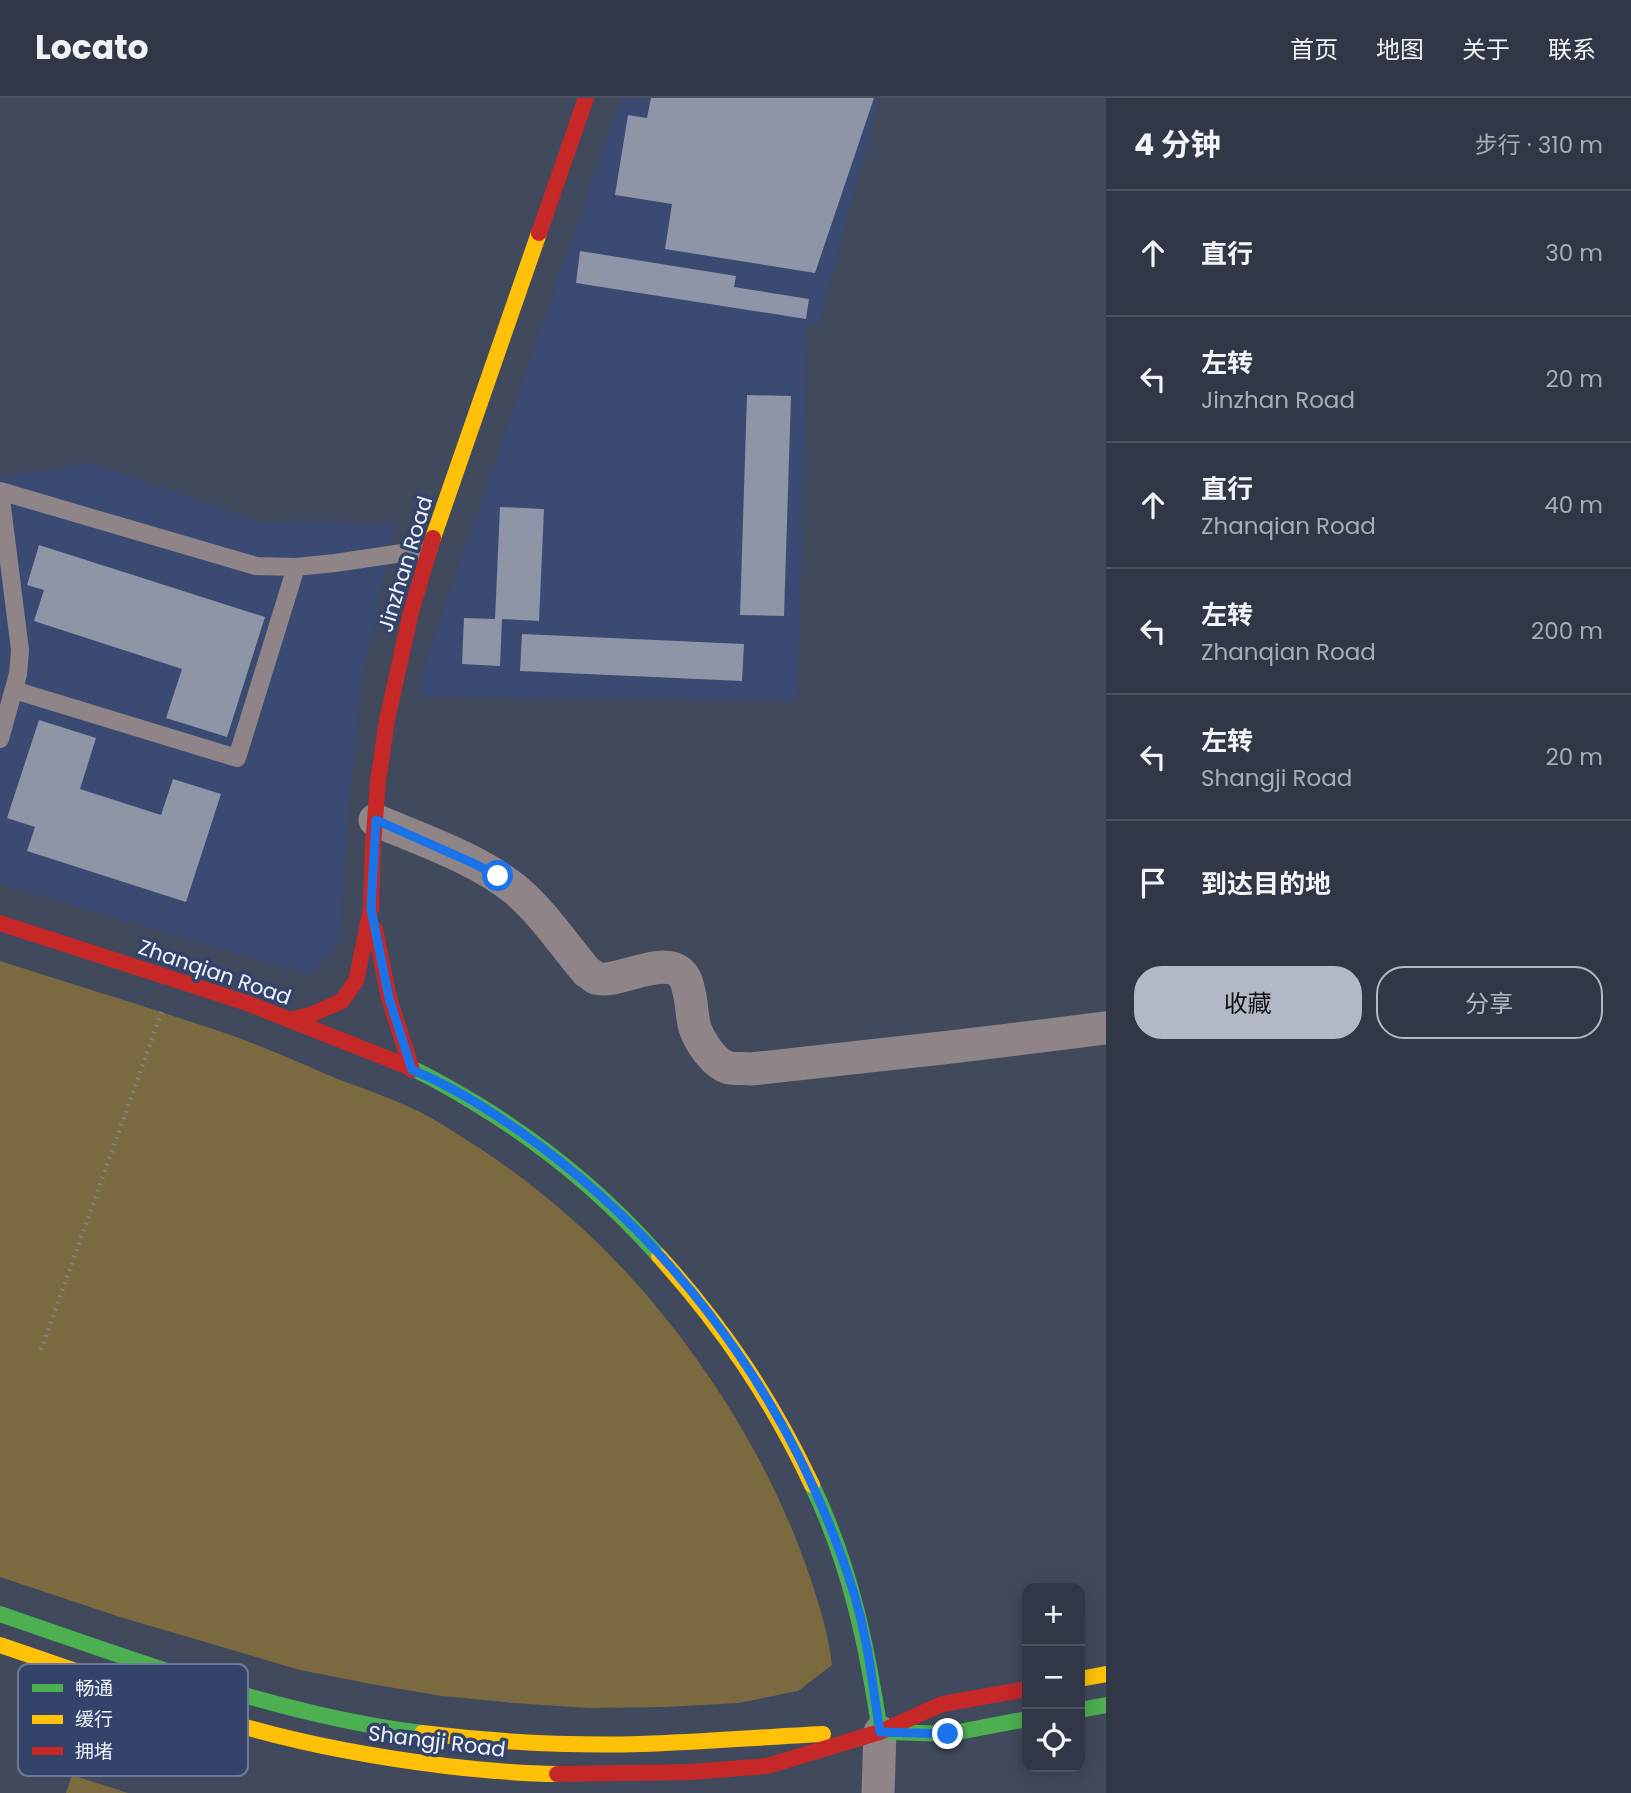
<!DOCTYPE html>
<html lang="zh">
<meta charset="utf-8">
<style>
body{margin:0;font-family:Poppins,"Noto Sans SC",sans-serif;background:#3d4251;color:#f1f3f6}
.controls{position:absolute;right:21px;bottom:21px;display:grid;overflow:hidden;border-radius:14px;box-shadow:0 4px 18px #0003}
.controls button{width:63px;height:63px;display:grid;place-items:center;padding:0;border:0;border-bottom:2px solid #4c515f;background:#313746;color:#f1f3f6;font:35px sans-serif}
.stop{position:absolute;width:21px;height:21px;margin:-16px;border:5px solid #1a73e8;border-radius:50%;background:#fff}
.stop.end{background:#1a73e8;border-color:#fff;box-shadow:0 2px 7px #0008}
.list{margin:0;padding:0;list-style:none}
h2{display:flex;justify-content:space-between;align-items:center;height:91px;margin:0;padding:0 28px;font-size:30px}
h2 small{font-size:23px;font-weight:400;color:#a8acb3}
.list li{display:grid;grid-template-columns:46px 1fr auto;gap:21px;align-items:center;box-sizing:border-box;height:126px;padding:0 28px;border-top:2px solid #4c515f}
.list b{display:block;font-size:26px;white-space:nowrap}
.list p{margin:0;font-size:23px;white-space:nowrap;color:#a8acb3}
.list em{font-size:23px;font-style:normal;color:#a8acb3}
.actions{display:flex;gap:14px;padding:21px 28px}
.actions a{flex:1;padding:16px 0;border:2px solid #b2b8c5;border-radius:28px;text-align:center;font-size:24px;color:#b2b8c5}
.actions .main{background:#b2b8c5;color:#111}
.icon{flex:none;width:38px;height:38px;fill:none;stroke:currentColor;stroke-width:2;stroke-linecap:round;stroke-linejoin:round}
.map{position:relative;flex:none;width:1106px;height:1695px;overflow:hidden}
header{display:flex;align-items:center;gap:42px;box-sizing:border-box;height:98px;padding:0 35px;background:#313746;border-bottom:2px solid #4c515f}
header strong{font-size:33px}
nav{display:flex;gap:38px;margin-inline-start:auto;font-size:24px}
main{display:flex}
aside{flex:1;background:#313746}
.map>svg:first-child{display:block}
</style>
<header>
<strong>Locato</strong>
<nav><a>首页</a><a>地图</a><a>关于</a><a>联系</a></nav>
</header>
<main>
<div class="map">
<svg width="1106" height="1695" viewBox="0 0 1106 1695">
<rect width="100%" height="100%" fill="#41495d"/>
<path fill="#3a4a73" d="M 621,0 L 879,0 L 819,226 L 806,225 L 798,603 L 421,599 L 422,574 Z
M 90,365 L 261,424 L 396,426 L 359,594 L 338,846 L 311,877 L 0,786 L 0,379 Z"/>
<path fill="#7b693f" d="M 0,863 C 74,887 148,909 222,934 C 260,947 298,964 335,980 C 362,990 390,1000 416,1012 C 439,1023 460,1038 481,1051 C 588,1122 668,1210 735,1319 C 766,1371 792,1425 811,1482 C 820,1510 829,1538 832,1567 L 798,1593 L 739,1605 L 664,1609 L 589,1610 L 514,1605 L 442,1598 L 371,1586 L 300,1572 L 120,1519 L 0,1479 Z
M 72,1677 L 128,1695 L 66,1695 Z"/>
<path fill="#8d95a7" d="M 651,0 L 874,0 L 815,175 L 665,151 L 672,106 L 615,97 L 628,17 L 647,20 Z
M 580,153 L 736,178 L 734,189 L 809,201 L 806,221 L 576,185 Z
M 747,297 L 791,298 L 784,518 L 740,517 Z
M 500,409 L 544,411 L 539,523 L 502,521 L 500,568 L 462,566 L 464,520 L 495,521 Z
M 39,447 L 265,519 L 227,639 L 166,620 L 182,571 L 34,523 L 44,492 L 27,487 Z
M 522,536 L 744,546 L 742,583 L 520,573 Z
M 39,622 L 96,640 L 80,691 L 161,717 L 173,681 L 221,696 L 186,804 L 27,753 L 35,729 L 7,720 Z"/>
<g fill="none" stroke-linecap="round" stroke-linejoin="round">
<path stroke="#827f83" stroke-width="4.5" stroke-dasharray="2 5" stroke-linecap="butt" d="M 41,1252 L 163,910"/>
<path stroke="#8f8588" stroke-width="18" d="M 0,393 L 256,468 L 296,469 L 335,465 L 429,451
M 14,592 L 237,660 L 296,469
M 0,641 L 18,576 L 20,552 L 0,393"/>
<path stroke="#8f8588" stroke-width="33" d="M 375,722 C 422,742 476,760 516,792 C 543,815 564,847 587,874 C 588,874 595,880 596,880 C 616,887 659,858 680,874 C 687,880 688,890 690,898 C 692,909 692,920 695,930 C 700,944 714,966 729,970 C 736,971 744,970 751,971 L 951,949 L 1106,930
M 878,1695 L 880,1634"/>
<path stroke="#4caf50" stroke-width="16" d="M 409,969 C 432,979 453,992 475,1005 C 543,1046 606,1098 659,1158
M 812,1387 C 850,1467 867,1547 880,1634
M 0,1516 C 138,1563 277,1617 422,1635
M 1080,1612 L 1106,1607
M 890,1634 L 948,1636 L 1027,1621"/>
<path stroke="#ffc107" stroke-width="16" d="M 433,440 L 539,135
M 659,1158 C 723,1229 771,1300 812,1387
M 0,1547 C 77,1573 154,1601 232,1625 C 301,1646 374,1659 446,1668 C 482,1672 520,1676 557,1676
M 1080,1581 L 1106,1576
M 422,1635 C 495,1644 568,1648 641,1646 C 702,1644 762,1639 823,1636"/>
<path stroke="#c62828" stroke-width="16" d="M 539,135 L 586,0
M 0,825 L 247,905 L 409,969
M 375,831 L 389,900 L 412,972
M 289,922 L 310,917 L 342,903 L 356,883 L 371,811 L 373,748 L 378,684 L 387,622 L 411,514 L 433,440
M 557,1676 L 690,1674 L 767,1668 L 880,1634 L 942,1606 L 1027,1591"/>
</g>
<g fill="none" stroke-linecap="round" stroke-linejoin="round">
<path stroke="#1a73e8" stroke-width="9" d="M 498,778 L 475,766 L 376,722 L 371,811 L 389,900 L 412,972 C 450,987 484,1009 518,1032 C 663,1133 777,1283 838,1449 C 850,1480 860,1513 866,1545 C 872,1575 875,1605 880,1634 L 948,1636"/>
</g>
<g text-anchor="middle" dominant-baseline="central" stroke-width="7" stroke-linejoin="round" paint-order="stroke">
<g font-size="21" fill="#eff4fd" stroke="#34436a">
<text transform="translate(405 466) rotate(-73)">Jinzhan Road</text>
<text transform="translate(215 874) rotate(19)">Zhanqian Road</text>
<text transform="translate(437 1643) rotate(7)">Shangji Road</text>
</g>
</g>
<rect x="18" y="1566" width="230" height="112" rx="10" fill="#34436a" stroke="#6c7896" stroke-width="2"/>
<rect x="32" y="1586" width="31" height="8" fill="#4caf50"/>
<rect x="32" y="1617" width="31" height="9" fill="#ffc107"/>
<rect x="32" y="1649" width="31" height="8" fill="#c62828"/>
<g font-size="19" fill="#eff4fd">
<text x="75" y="1597">畅通</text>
<text x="75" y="1628">缓行</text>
<text x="75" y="1660">拥堵</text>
</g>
</svg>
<div class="controls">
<button>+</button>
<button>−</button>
<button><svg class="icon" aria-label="locate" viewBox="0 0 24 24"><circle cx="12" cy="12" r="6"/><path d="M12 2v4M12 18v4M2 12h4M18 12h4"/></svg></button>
</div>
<div class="stop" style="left:498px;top:778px"></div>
<div class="stop end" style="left:948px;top:1636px"></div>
</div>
<aside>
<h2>4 分钟<small>步行 · 310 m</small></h2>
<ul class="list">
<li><svg class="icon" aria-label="ahead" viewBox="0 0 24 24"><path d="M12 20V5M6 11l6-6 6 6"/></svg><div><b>直行</b></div><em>30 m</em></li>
<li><svg class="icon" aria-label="left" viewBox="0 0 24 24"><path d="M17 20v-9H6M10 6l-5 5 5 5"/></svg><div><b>左转</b><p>Jinzhan Road</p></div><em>20 m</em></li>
<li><svg class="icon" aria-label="ahead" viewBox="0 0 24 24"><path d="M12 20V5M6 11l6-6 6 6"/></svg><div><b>直行</b><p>Zhanqian Road</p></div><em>40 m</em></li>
<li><svg class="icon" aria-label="left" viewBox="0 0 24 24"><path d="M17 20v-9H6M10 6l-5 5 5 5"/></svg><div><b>左转</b><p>Zhanqian Road</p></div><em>200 m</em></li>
<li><svg class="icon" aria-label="left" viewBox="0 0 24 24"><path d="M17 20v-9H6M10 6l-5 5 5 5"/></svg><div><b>左转</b><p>Shangji Road</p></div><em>20 m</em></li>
<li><svg class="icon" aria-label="arrive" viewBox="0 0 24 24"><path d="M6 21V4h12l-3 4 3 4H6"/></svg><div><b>到达目的地</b></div></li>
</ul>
<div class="actions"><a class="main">收藏</a><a>分享</a></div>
</aside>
</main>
